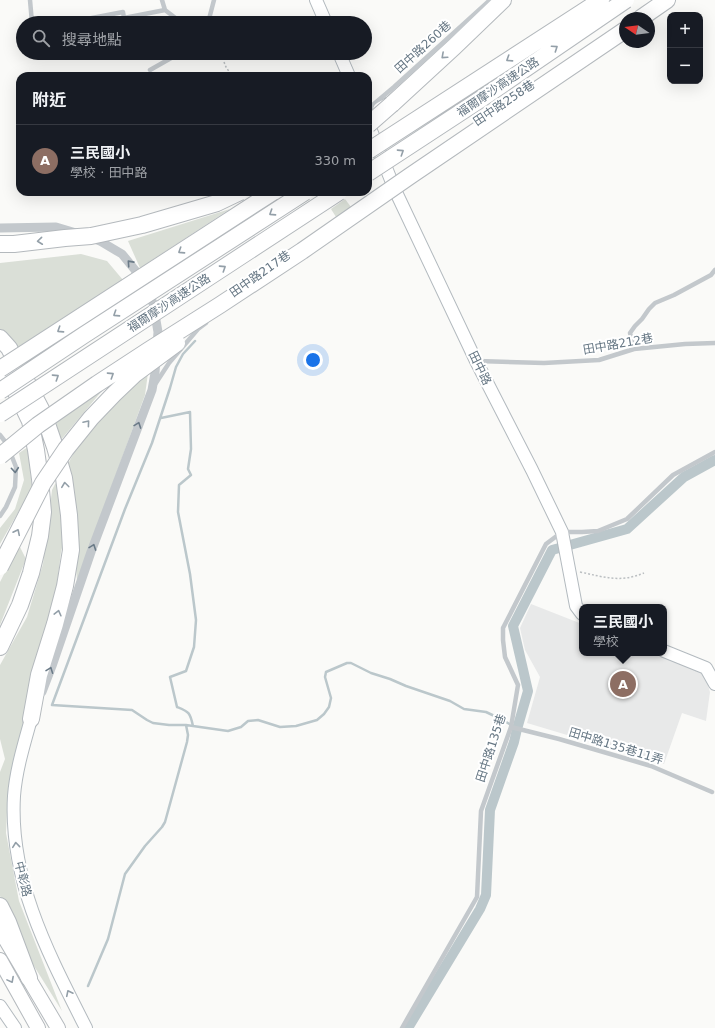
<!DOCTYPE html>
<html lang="zh-TW">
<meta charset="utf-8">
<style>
body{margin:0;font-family:"DejaVu Sans","Noto Sans TC",sans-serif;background:#20242c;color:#f1f3f6}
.controls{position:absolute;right:12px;top:12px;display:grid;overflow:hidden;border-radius:8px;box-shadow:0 4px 16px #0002}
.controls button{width:36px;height:36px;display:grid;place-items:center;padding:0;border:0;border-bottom:1px solid #363941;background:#171b24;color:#f1f3f6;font:20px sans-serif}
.compass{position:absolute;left:619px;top:12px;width:36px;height:36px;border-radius:50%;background:#171b24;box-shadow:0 4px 16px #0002;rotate:283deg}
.you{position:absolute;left:313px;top:360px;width:14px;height:14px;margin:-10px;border:3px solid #fff;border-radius:50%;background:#1a73e8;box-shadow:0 0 0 6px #1a73e833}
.badge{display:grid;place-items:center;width:26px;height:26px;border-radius:50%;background:#0f766e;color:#fff;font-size:13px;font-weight:700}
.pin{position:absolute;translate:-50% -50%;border:2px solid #fff;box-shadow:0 1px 4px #0006}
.popup{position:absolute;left:579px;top:604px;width:88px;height:52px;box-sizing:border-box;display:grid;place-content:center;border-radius:8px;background:#171b24;filter:drop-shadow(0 1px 3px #0005);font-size:13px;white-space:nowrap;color:#9ea1a6}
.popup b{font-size:15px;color:#f1f3f6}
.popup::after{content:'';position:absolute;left:50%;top:100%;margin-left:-8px;border:8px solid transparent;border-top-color:#171b24}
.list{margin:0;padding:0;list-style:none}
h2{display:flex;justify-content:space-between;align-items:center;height:52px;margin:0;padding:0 16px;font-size:17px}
h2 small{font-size:13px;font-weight:400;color:#9ea1a6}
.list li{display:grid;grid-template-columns:26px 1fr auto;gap:12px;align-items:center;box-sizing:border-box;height:72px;padding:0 16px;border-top:1px solid #363941}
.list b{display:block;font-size:15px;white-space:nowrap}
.list p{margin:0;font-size:13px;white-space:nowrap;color:#9ea1a6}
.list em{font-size:13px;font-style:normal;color:#9ea1a6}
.icon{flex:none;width:22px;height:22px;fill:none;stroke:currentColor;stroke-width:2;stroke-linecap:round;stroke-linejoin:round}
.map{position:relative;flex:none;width:715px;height:1028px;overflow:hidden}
.search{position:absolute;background:#171b24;box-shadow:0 4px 16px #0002;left:16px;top:16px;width:356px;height:44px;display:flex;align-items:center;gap:10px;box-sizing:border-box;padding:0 14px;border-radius:22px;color:#9ea1a6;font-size:15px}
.panel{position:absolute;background:#171b24;box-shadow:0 4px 16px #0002;left:16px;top:72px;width:356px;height:124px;border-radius:12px}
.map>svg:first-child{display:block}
</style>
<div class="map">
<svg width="715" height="1028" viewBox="0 0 715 1028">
<rect width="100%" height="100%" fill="#fafaf8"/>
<path fill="#e8e9e9" d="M 531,604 L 582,624 L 582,653 L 654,653 L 704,673 L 710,692 L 706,721 L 682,713 L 664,764 L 527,723 L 540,677 L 525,650 L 520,628 Z"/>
<path fill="#dadfd7" d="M 345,199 L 351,207 L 336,217 L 331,209 Z
M 230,209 L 140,268 L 128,241 Z
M 81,254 L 107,261 L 123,280 L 15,349 L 0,333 L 0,263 Z
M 148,373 L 145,395 L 77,581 L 68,464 L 78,444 L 111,403 Z
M 101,392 L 60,441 L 56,421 Z
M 28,447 L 32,488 L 0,544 L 0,528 L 15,509 L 24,480 L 19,453 Z
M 60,480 L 65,535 L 61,552 L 56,592 L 8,792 L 6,833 L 19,901 L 62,1011 L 29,958 L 0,896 L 0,772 L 5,759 L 0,739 L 0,665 L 27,617 L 43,564 L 52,490 L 55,484 Z
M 19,545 L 26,559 L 0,625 L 0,582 Z"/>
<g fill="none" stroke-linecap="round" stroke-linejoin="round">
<path stroke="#bbc7cb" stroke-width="2.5" d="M 195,341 L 183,354 L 176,367 L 170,388 L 152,443 L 125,509 L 52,705 L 132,710 L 147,720 L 153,723 L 169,725 L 186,725 L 228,731 L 241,727 L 248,721 L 258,720 L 280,727 L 296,726 L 317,720 L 324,714 L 329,707 L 331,698 L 325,677 L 326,672 L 347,663 L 351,663 L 371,673 L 390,679 L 406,686 L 450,701 L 464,709 L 486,712 L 503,720 L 511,725
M 161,418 L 190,412 L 191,449 L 188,469 L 191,475 L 179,485 L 178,512 L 190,574 L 196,620 L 194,647 L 186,671 L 170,677 L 177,707 C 189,712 190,712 193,726
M 88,986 L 108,939 L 125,874 L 145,846 L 162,827 L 165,822 L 187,742 L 188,735 L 186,725"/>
<path stroke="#bbc7cb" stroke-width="10" d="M 408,1028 L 480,909 L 486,895 L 490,810 L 514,742 L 517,729 L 528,691 L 513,626 L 552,550 L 627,529 L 684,477 L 715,460"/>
<defs>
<path id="secondary" d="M 316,0 L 326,23
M 339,53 L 349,76
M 368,123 L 395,190 L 476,361 L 532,470 L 562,532 L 576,606 L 582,614
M 664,651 L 706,668 L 715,684
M 31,719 C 24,744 16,770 14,796 C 9,881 49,955 86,1028
M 0,1006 L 15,1028"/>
<path id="primary" d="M 0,930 L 58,1028
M 0,960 L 38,1028"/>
<path id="highway" d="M 641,18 L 667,0
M 381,110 L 392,104 L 454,47 L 503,0
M 0,338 L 9,348 L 44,415 L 55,447 L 64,478 L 69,515 L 71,550 L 65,586 L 55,624 L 39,675 L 31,719
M 0,369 L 17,394 L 30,421 L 36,450 L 40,479 L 43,512 L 40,536 L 31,573 L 20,605 L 0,647
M 0,906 L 8,922 L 29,978"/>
</defs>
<use href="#secondary" stroke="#b3babf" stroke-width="14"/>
<use href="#primary" stroke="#b5babe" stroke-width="16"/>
<use href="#highway" stroke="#b4b9bd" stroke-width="18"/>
<path stroke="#bbbfc2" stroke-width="1.5" stroke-dasharray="2 2" stroke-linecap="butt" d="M 224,62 L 226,67 L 232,76
M 580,572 C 604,577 620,583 644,573"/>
<path stroke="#c3c8cc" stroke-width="4.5" d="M 30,0 L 32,23
M 162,0 L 165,10 L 182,23
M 66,23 L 123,12 L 124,18 L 165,10
M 208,23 L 214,0
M 221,53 L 225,56 L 233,53
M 150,70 L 180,53
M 368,109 L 394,87 L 490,0
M 634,349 L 630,333 L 635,326 L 642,319 L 649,309 L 655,303 L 674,295 L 711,275 L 715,270
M 478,361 L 544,363 L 599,360 L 634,349 L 685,344 L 715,343
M 156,383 L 169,363 L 198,329 L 206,323
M 0,435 L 7,444 L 16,467 L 15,487 L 6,507 L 0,516
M 511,727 L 559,739 L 651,766 L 712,792
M 402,1028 L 477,897 L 481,811 L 511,727 L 518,685 L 505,657 L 503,640 L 503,628 L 546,544 L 562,532 L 582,532 L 598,531 L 627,519 L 673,475 L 715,452"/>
<path stroke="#c3c8cc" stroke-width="9" d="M 0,228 L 56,227 L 76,233
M 90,237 L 100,241 L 122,254 L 135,270 L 153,303 L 158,332 L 157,345
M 42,692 L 52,666 L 91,552 L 152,390 L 155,373 L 156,358"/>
<use href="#secondary" stroke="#fff" stroke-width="12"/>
<use href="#primary" stroke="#fff" stroke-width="14"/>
<use href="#highway" stroke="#fff" stroke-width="16"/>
<defs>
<path id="highway-bridge" d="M 368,125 L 392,104
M 368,151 L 601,0
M 368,173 L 481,99 L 626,0
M 0,244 L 14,244 L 65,238 L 91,236 L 142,225 L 217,203 L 240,192
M 0,369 L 273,192
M 0,391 L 84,335 L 305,192
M 0,414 L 339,192
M 0,456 L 38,425 L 97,384 L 149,350 L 220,305 L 302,251 L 410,176 L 625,30
M 0,567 L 43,483 L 66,449 L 91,418 L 114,394 L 135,374 L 177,343"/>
</defs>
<use href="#highway-bridge" stroke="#b4b9bd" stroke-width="18" stroke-linecap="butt"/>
<use href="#highway-bridge" stroke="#fff" stroke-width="16"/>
</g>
<defs><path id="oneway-chevron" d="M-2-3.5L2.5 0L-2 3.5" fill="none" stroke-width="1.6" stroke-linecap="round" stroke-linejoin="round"/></defs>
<g stroke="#939fa8">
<use href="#oneway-chevron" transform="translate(555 48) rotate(-34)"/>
<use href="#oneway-chevron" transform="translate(444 56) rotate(138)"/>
<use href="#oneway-chevron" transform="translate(509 59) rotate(147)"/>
<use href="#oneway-chevron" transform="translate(401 152) rotate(-33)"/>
<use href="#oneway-chevron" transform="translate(272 213) rotate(147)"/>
<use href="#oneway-chevron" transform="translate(40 241) rotate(174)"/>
<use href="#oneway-chevron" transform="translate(181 251) rotate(147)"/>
<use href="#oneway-chevron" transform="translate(223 268) rotate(-33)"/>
<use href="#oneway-chevron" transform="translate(116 314) rotate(147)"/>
<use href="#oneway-chevron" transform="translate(60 330) rotate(147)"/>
<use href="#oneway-chevron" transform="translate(111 375) rotate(-33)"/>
<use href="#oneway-chevron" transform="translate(56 377) rotate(-33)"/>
<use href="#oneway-chevron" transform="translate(87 423) rotate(-50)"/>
<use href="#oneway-chevron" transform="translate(65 485) rotate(-97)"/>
<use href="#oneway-chevron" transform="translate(17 532) rotate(-64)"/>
<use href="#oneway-chevron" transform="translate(58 613) rotate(-76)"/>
<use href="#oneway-chevron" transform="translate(16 845) rotate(-96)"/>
<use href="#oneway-chevron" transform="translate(11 980) rotate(62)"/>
<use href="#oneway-chevron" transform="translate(69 993) rotate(-116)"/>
</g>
<g stroke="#6a7a87">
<use href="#oneway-chevron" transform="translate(130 263) rotate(-132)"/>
<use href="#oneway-chevron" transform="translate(138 425) rotate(-70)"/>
<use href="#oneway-chevron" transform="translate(15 470) rotate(85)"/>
<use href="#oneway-chevron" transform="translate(93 547) rotate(-70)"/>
<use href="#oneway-chevron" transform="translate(50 670) rotate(-69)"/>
</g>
<g text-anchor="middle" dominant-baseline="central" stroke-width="4" stroke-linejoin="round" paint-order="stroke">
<g font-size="12" fill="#657683" stroke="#fff">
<text transform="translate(423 47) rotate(-42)">田中路260巷</text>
<text transform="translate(498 87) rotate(-34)">福爾摩沙高速公路</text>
<text transform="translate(504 103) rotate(-34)">田中路258巷</text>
<text transform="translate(260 274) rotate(-35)">田中路217巷</text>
<text transform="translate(169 303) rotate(-33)">福爾摩沙高速公路</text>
<text transform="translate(618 344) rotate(-10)">田中路212巷</text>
<text transform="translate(480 368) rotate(64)">田中路</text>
<text transform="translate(616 746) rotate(17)">田中路135巷11弄</text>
<text transform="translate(491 748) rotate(-72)">田中路135巷</text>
<text transform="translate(23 879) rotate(76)">中彰路</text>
</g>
</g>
</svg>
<div class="controls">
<button>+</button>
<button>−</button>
</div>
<svg class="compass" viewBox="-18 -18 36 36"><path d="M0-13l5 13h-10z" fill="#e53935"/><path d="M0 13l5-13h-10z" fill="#9ea1a6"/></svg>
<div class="you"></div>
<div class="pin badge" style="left:623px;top:684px;background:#8d6e63">A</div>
<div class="popup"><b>三民國小</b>學校</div>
<div class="search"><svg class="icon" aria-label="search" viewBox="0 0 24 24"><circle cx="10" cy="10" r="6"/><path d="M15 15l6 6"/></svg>搜尋地點</div>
<section class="panel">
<h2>附近<small></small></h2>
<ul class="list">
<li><span class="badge" style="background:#8d6e63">A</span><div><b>三民國小</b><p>學校 · 田中路</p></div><em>330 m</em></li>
</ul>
</section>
</div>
